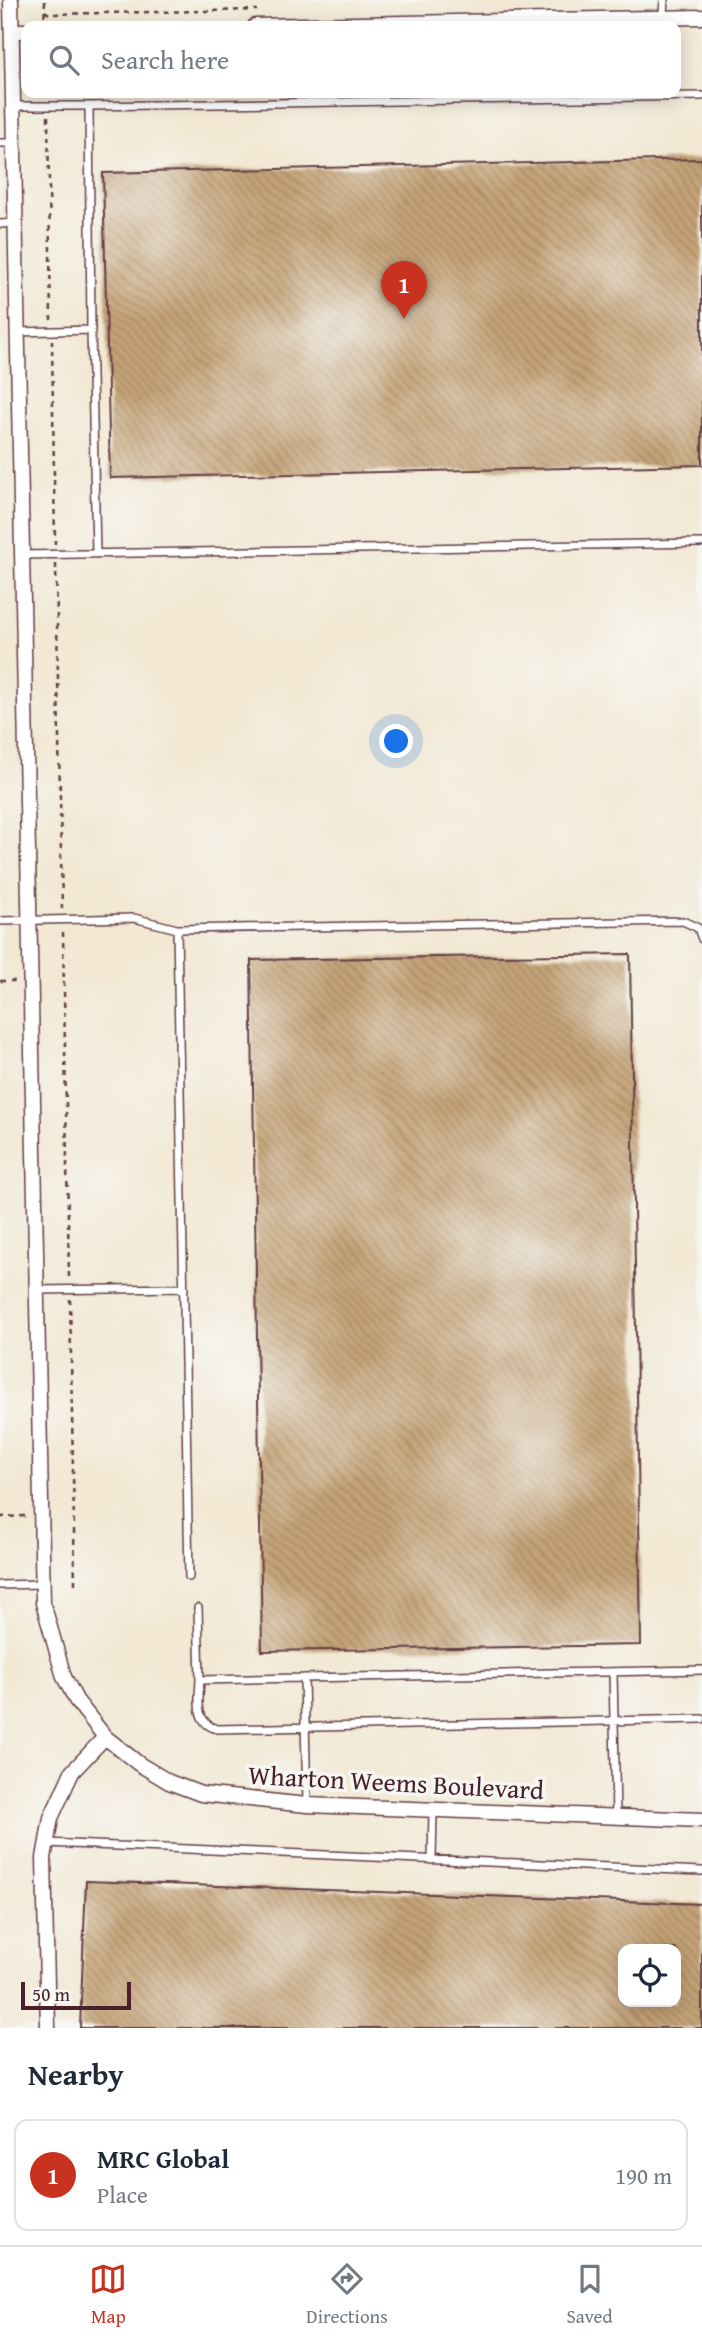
<!DOCTYPE html>
<style>
body{margin:0;font-family:"Gentium Book Plus",serif;background:#f6f6f7;color:#1f2937}
.controls{position:absolute;right:21px;bottom:21px;display:grid;overflow:hidden;border-radius:14px;box-shadow:0 4px 18px #0003}
.controls button{width:63px;height:63px;display:grid;place-items:center;padding:0;border:0;border-bottom:2px solid #e0e1e3;background:#fff;color:#1f2937;font:35px sans-serif}
.scale{position:absolute;left:21px;bottom:18px;width:110px;box-sizing:border-box;padding-left:7px;border:4px solid #4a1f2b;border-top:0;font-size:19px;line-height:24px;white-space:nowrap;color:#4a1f2b;-webkit-text-stroke:5px #f6f6f2;paint-order:stroke}
.you{position:absolute;left:397px;top:742px;width:24px;height:24px;margin:-18px;border:5px solid #fff;border-radius:50%;background:#1a73e8;box-shadow:0 0 0 10px #1a73e833}
.badge{display:grid;place-items:center;width:46px;height:46px;border-radius:50%;background:#c8321e;color:#fff;font-size:23px;font-weight:700}
.pin{position:absolute;translate:-50% -58px;filter:drop-shadow(0 2px 4px #0008)}
.pin::after{content:'';position:absolute;top:37px;width:24px;height:21px;background:inherit;clip-path:polygon(0 0,100% 0,50% 100%)}
.list{margin:0;padding:0;list-style:none}
h2{display:flex;justify-content:space-between;align-items:center;height:91px;margin:0;padding:0 28px;font-size:30px}
h2 small{font-size:23px;font-weight:400;color:#747a83}
.list li{display:grid;grid-template-columns:46px 1fr auto;gap:21px;align-items:center;box-sizing:border-box;height:112px;margin:0 14px 14px;padding:0 14px;border:2px solid #e0e1e3;border-radius:14px}
.list b{display:block;font-size:26px;white-space:nowrap}
.list p{margin:0;font-size:23px;white-space:nowrap;color:#747a83}
.list em{font-size:23px;font-style:normal;color:#747a83}
.icon{flex:none;width:38px;height:38px;fill:none;stroke:currentColor;stroke-width:2;stroke-linecap:round;stroke-linejoin:round}
.map{position:relative;flex:none;width:702px;height:2028px;overflow:hidden}
.search{position:absolute;background:#fff;box-shadow:0 4px 18px #0003;left:21px;right:21px;top:21px;height:77px;display:flex;align-items:center;gap:18px;box-sizing:border-box;padding:0 24px;border-radius:14px;color:#747a83;font-size:26px}
.sheet{height:217px;background:#fff}
nav{display:flex;justify-content:space-around;align-items:center;box-sizing:border-box;height:98px;border-top:2px solid #e0e1e3;background:#fff;font-size:19px;color:#747a83}
nav a{display:grid;justify-items:center;gap:4px}
nav .on{color:#c8321e}
.map>svg:first-child{display:block}
</style>
<div class="map">
<svg width="702" height="2028" viewBox="0 0 702 2028">
<defs>
<pattern id="building-back-hatch" width="6" height="6" patternUnits="userSpaceOnUse" patternTransform="scale(1.75)"><rect width="6" height="6" fill="#c5a377"/><path d="M-1 5l2 2M0 0l6 6M5-1l2 2" fill="none" stroke="#a28462"/></pattern>
</defs>
<rect width="100%" height="100%" fill="#f6f6f2"/>
<filter id="ink" filterUnits="userSpaceOnUse"><feTurbulence type="fractalNoise" baseFrequency=".0143" numOctaves="2"/><feDisplacementMap in="SourceGraphic" scale="14" xChannelSelector="R" yChannelSelector="G"/><feConvolveMatrix kernelMatrix="1 2 1 2 8 2 1 2 1" color-interpolation-filters="sRGB"/></filter>
<filter id="wash" filterUnits="userSpaceOnUse"><feTurbulence type="fractalNoise" baseFrequency=".00686" numOctaves="4" result="noise"/><feDisplacementMap in="SourceGraphic" scale="28" xChannelSelector="R" yChannelSelector="G"/><feGaussianBlur stdDeviation="1.57" result="paint"/><feColorMatrix in="noise" values="0 0 0 0 0 0 0 0 0 0 0 0 0 0 0 0 0 1.4 0 .05"/><feComposite in="paint" operator="in"/></filter>
<g filter="url(#wash)">
<rect width="100%" height="100%" fill="#f2e8d3"/>
<g id="blocks">
<path fill="url(#building-back-hatch)" fill-rule="evenodd" d="M 702,159 L 702,465 L 110,478 L 103,173 Z
M 630,954 L 641,1645 L 262,1651 L 251,960 Z
M 86,1881 L 702,1904 L 702,2028 L 80,2028 ZM 623,1949 L 676,1949 L 676,2002 L 623,2002 Z"/>
</g>
</g>
<g filter="url(#ink)">
<use href="#blocks" fill-opacity="0" stroke="#633d44" stroke-width="2"/>
<g fill="none" stroke-linecap="round" stroke-linejoin="round">
<defs>
<path id="lane" d="M 662,26 L 664,0
M 14,106 L 89,106
M 0,143 L 14,143
M 0,224 L 16,223
M 91,330 L 96,553
M 18,332 L 91,330 L 89,106 L 702,96
M 22,555 L 702,543
M 0,921 L 134,918 L 177,929
M 37,1290 L 184,1288
M 189,1577 L 177,929 L 683,921 L 698,928 L 702,939
M 0,1585 L 43,1584
M 198,1608 L 200,1680 L 304,1678
M 613,1672 L 616,1816
M 200,1680 C 199,1699 194,1723 217,1729 L 702,1719
M 307,1804 L 304,1678 L 702,1670
M 46,1843 L 702,1871
M 432,1860 L 433,1810"/>
<path id="street" d="M 11,0 L 43,1603 L 64,1677 L 76,1700 L 105,1737 L 139,1764 L 169,1782 L 201,1794 L 307,1805 L 702,1820
M 255,26 L 702,17
M 12,31 L 26,31
M 48,2028 L 44,1858 L 51,1818 L 72,1772 L 105,1737"/>
</defs>
<use href="#lane" stroke="#633d44" stroke-width="10"/>
<use href="#street" stroke="#633d44" stroke-width="17"/>
<path stroke="#633d44" stroke-width="2.5" stroke-dasharray="5 5" stroke-linecap="butt" d="M 45,11 L 49,14 L 257,10
M 44,26 L 45,0
M 48,116 L 51,320
M 52,340 L 55,544
M 56,564 L 62,911
M 63,932 L 69,1278
M 0,981 L 18,981
M 70,1299 L 75,1586
M 0,1517 L 28,1516"/>
<use href="#lane" stroke="#fff" stroke-width="7"/>
<use href="#street" stroke="#fff" stroke-width="14"/>
</g>
</g>
<g text-anchor="middle" dominant-baseline="central" stroke-width="7" stroke-linejoin="round" paint-order="stroke">
<g font-size="26" fill="#4a1f2b" stroke="#f6f6f2">
<text transform="translate(396 1782) rotate(3)">Wharton Weems Boulevard</text>
</g>
</g>
</svg>
<div class="controls">
<button><svg class="icon" aria-label="locate" viewBox="0 0 24 24"><circle cx="12" cy="12" r="6"/><path d="M12 2v4M12 18v4M2 12h4M18 12h4"/></svg></button>
</div>
<div class="scale">50 m</div>
<div class="you"></div>
<div class="pin badge" style="left:404px;top:319px">1</div>
<div class="search"><svg class="icon" aria-label="search" viewBox="0 0 24 24"><circle cx="10" cy="10" r="6"/><path d="M15 15l6 6"/></svg>Search here</div>
</div>
<section class="sheet">
<h2>Nearby<small></small></h2>
<ul class="list">
<li><span class="badge">1</span><div><b>MRC Global</b><p>Place</p></div><em>190 m</em></li>
</ul>
</section>
<nav>
<a class="on"><svg class="icon" aria-label="map" viewBox="0 0 24 24"><path d="M3 6l6-2 6 2 6-2v14l-6 2-6-2-6 2zM9 4v14M15 6v14"/></svg>Map</a>
<a><svg class="icon" aria-label="directions" viewBox="0 0 24 24"><path d="M12 3l9 9-9 9-9-9zM9 14v-3h6M13 9l2 2-2 2"/></svg>Directions</a>
<a><svg class="icon" aria-label="saved" viewBox="0 0 24 24"><path d="M7 4h10v16l-5-4-5 4z"/></svg>Saved</a>
</nav>
